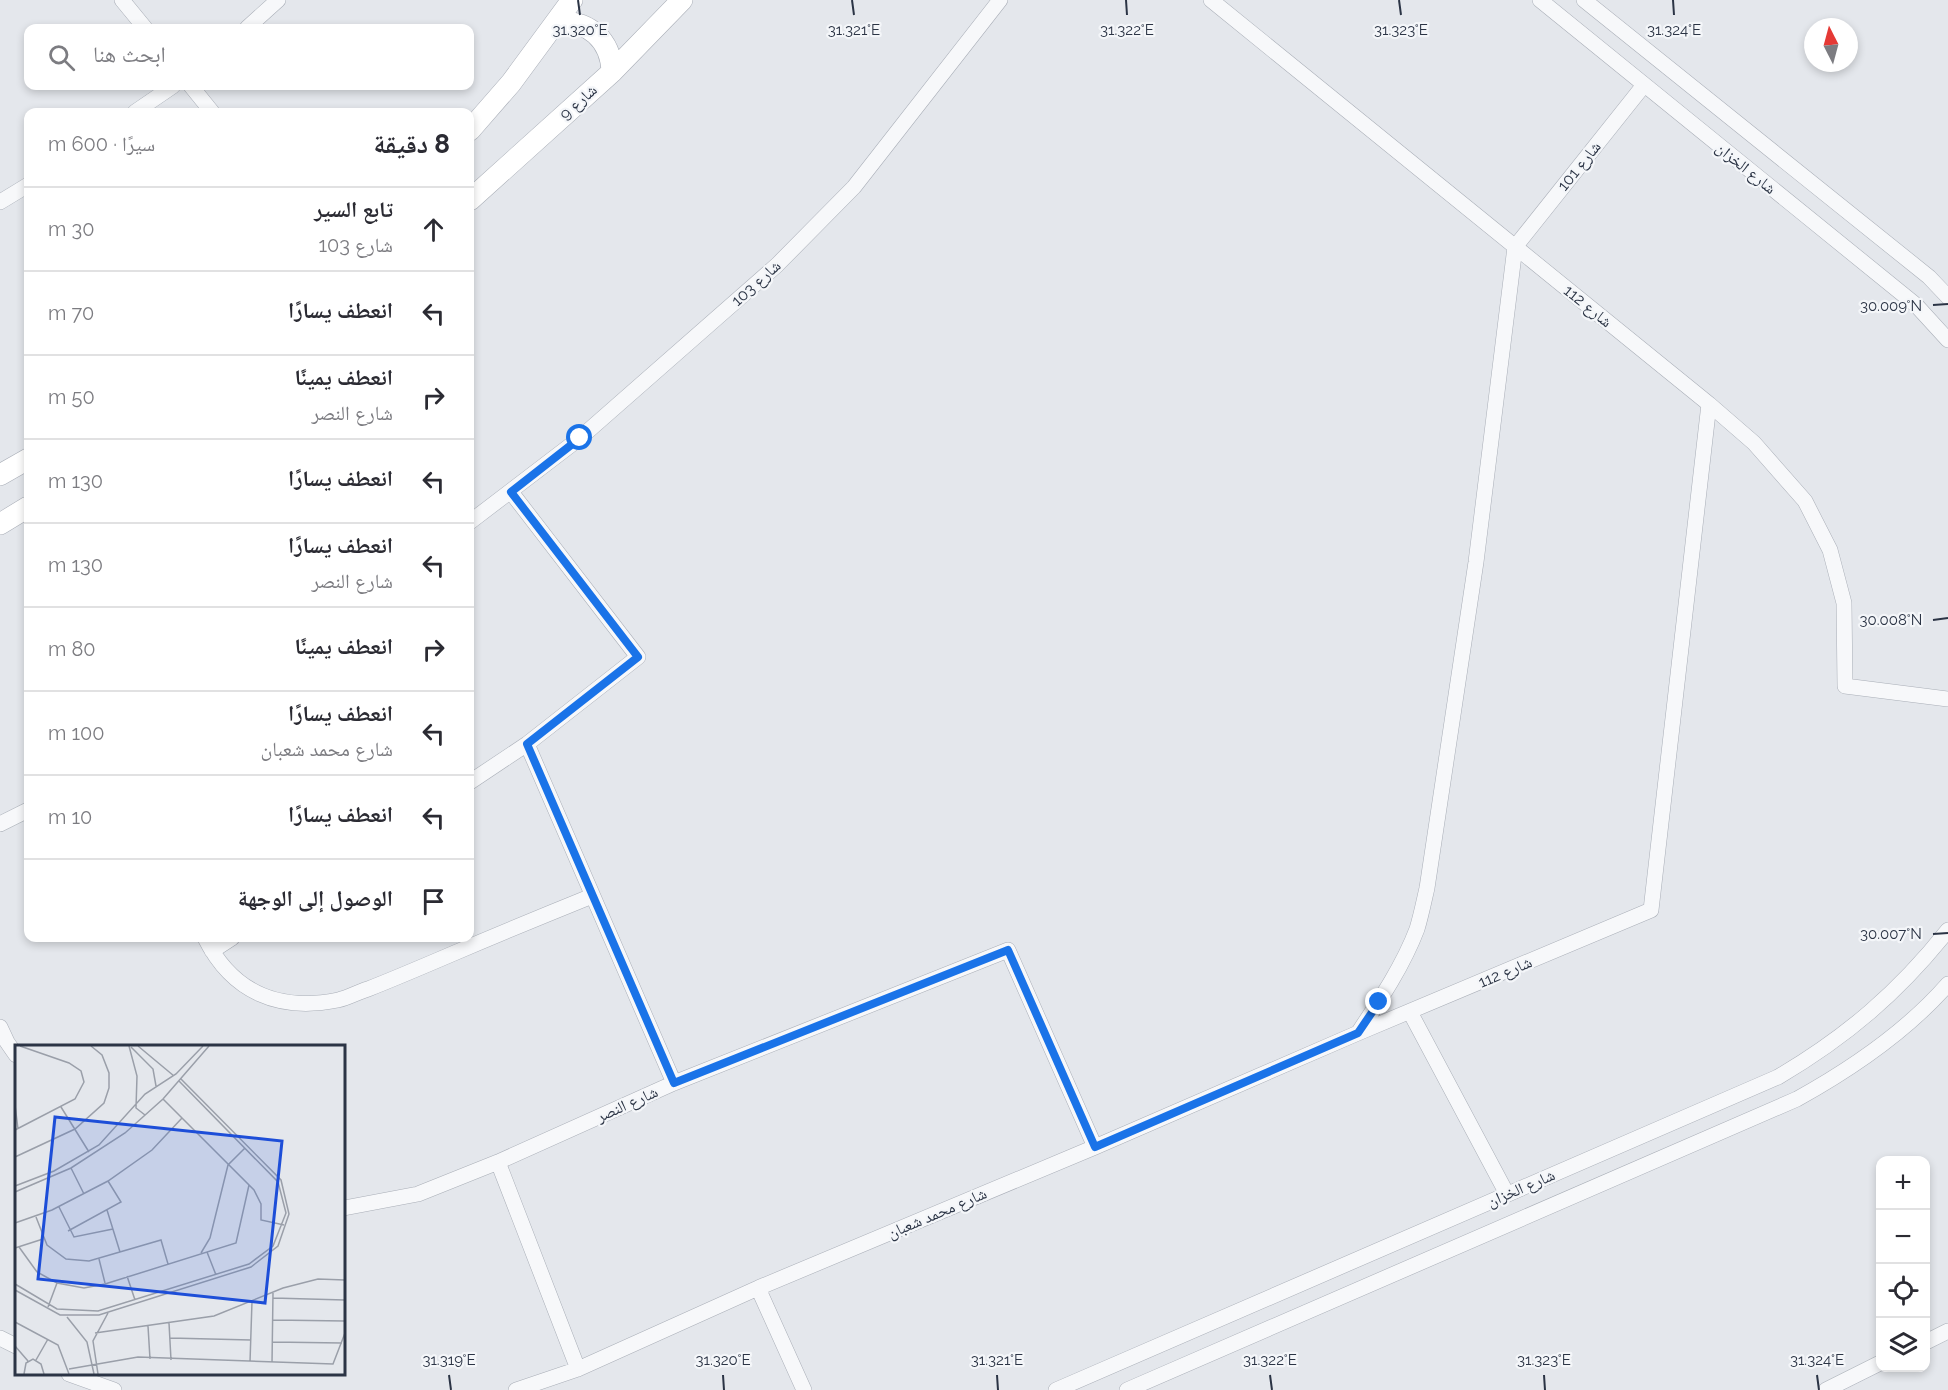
<!DOCTYPE html>
<html lang="ar">
<meta charset="utf-8">
<style>
body{margin:0;font-family:Raleway,"Noto Naskh Arabic",sans-serif;background:#f7f7f7;color:#2b2b33;direction:rtl}
.controls{position:absolute;right:18px;bottom:18px;display:grid;overflow:hidden;border-radius:12px;box-shadow:0 3px 9px #0003}
.controls button{width:54px;height:54px;display:grid;place-items:center;padding:0;border:0;border-bottom:2px solid #e1e1e2;background:#fff;color:#2b2b33;font:30px sans-serif}
.compass{position:absolute;left:1804px;top:18px;width:54px;height:54px;border-radius:50%;background:#fff;box-shadow:0 3px 9px #0003;rotate:354deg}
.stop{position:absolute;width:18px;height:18px;margin:-14px;border:4px solid #1a73e8;border-radius:50%;background:#fff}
.stop.end{background:#1a73e8;border-color:#fff;box-shadow:0 2px 6px #0008}
.list{margin:0;padding:0;list-style:none}
h2{display:flex;justify-content:space-between;align-items:center;height:78px;margin:0;padding:0 24px;font-size:26px}
h2 small{font-size:20px;font-weight:400;color:#7c7c81}
.list li{display:grid;grid-template-columns:39px 1fr auto;gap:18px;align-items:center;box-sizing:border-box;height:84px;padding:0 24px;border-top:2px solid #e1e1e2}
.list b{display:block;font-size:22px;white-space:nowrap}
.list p{margin:0;font-size:20px;white-space:nowrap;color:#7c7c81}
.list em{font-size:20px;font-style:normal;color:#7c7c81}
.icon{flex:none;width:33px;height:33px;fill:none;stroke:currentColor;stroke-width:2;stroke-linecap:round;stroke-linejoin:round}
.map{position:relative;flex:none;width:1948px;height:1390px;overflow:hidden;direction:ltr}
.search{position:absolute;background:#fff;box-shadow:0 3px 9px #0003;left:24px;top:24px;width:450px;height:66px;display:flex;align-items:center;gap:15px;box-sizing:border-box;padding:0 21px;border-radius:12px;color:#7c7c81;font-size:22px}
.panel{position:absolute;background:#fff;box-shadow:0 3px 9px #0003;left:24px;top:108px;width:450px;height:834px;border-radius:12px;direction:rtl}
.map>svg:first-child{display:block}
</style>
<div class="map">
<svg width="1948" height="1390" viewBox="0 0 1948 1390">
<rect width="100%" height="100%" fill="#e4e7ec"/>
<g fill="none" stroke-linecap="round" stroke-linejoin="round">
<defs>
<path id="minor" d="M 122,0 L 145,28
M 1211,0 L 1709,404 L 1754,443 L 1805,501 L 1830,550 L 1844,603 L 1845,686 L 1948,699
M 1540,0 L 1916,305 L 1948,340
M 1584,0 L 1929,277 L 1948,297
M 247,28 L 278,0
M 191,86 L 212,112
M 135,112 L 173,86
M 0,202 L 28,185
M 470,522 L 580,438 L 777,265 L 854,187 L 1000,0
M 527,744 L 674,1083
M 470,782 L 527,744 L 638,657 L 511,492
M 0,824 L 28,810
M 205,938 C 232,992 278,1012 338,1000 C 348,998 358,992 368,989 C 396,978 424,966 452,954 C 499,934 545,915 592,896
M 212,951 L 232,938
M 1410,1012 L 1507,1194
M 0,1027 L 7,1042 L 16,1055
M 1358,1033 C 1380,1000 1403,966 1417,929 C 1421,916 1424,901 1427,888 L 1476,562 L 1515,247 L 1644,85
M 498,1162 L 578,1369
M 344,1208 L 418,1194 L 498,1162 L 674,1083 L 1008,950 L 1095,1147
M 758,1288 L 804,1390
M 0,1338 L 16,1346
M 1926,1342 L 1948,1331
M 69,1374 L 114,1390
M 516,1390 L 578,1369 L 758,1288 L 1095,1147 L 1358,1033 L 1651,910 L 1709,404
M 1056,1390 L 1778,1077 C 1846,1037 1899,992 1948,930
M 1127,1390 L 1797,1099 C 1853,1068 1906,1032 1948,984
M 1826,1390 L 1880,1363"/>
<path id="secondary" d="M 557,23 C 588,19 611,40 612,72
M 470,130 L 511,83 L 572,0
M 470,200 L 612,72 L 682,0
M 0,475 L 28,459
M 0,524 L 28,507"/>
</defs>
<use href="#minor" stroke="#a9aeb7" stroke-width="16"/>
<use href="#secondary" stroke="#a9aeb7" stroke-width="22"/>
<use href="#minor" stroke="#f7f8fa" stroke-width="15"/>
<use href="#secondary" stroke="#fff" stroke-width="21"/>
</g>
<g fill="none" stroke-linecap="round" stroke-linejoin="round">
<path stroke="#1a73e8" stroke-width="8" d="M 580,438 L 511,492 L 638,657 L 527,744 L 674,1083 L 1008,950 L 1095,1147 L 1358,1033 L 1379,1002"/>
</g>
<path fill="none" stroke="#2b3445" stroke-width="2" d="M 578,0 L 580,15M 852,0 L 854,15M 1126,0 L 1127,15M 1399,0 L 1401,15M 1673,0 L 1674,15M 1933,305 L 1948,304M 1933,620 L 1948,618M 1933,934 L 1948,933M 449,1375 L 451,1390M 723,1375 L 724,1390M 997,1375 L 998,1390M 1270,1375 L 1272,1390M 1544,1375 L 1545,1390M 1817,1375 L 1819,1390"/>
<g text-anchor="middle" dominant-baseline="central" stroke-width="4.5" stroke-linejoin="round" paint-order="stroke">
<g font-size="16" fill="#2b3445" stroke="#f4f6f9">
<text transform="translate(578 102) rotate(-42)">شارع 9</text>
<text transform="translate(1579 166) rotate(-51)">شارع 101</text>
<text transform="translate(1746 168) rotate(39)">شارع الخزان</text>
<text transform="translate(756 283) rotate(-42)">شارع 103</text>
<text transform="translate(1588 306) rotate(39)">شارع 112</text>
<text transform="translate(1505 972) rotate(-23)">شارع 112</text>
<text transform="translate(627 1104) rotate(-24)">شارع النصر</text>
<text transform="translate(1521 1188) rotate(-23)">شارع الخزان</text>
<text transform="translate(937 1213) rotate(-23)">شارع محمد شعبان</text>
</g>
</g>
<g transform="translate(15 1045)">
<rect width="330" height="330" fill="#e4e7ec"/>
<path fill="none" stroke="#9a9fa9" stroke-width="1.5" d="M 114,1 L 122,31 L 121,63 L 130,70M 123,1 L 159,31M 116,2 L 138,24 L 141,41M 148,54 L 239,145 L 246,159 L 246,175 L 269,180M 0,60 L 3,84M 46,62 L 74,107M 0,85 L 60,54 L 69,37 L 66,26 L 54,18 L 5,1M 0,112 L 60,84 L 89,58 L 94,43 L 94,28 L 87,10 L 76,1M 56,123 L 69,149M 0,141 L 39,126 L 84,100 L 130,49 L 161,29 L 188,1M 0,147 L 56,123 L 110,88 L 148,54 L 194,1M 44,162 L 59,192 L 98,184M 92,165 L 105,207M 21,172 L 32,200 L 51,214 L 74,216 L 146,195 L 153,219M 0,178 L 37,165 L 93,136 L 137,105 L 167,73M 53,186 L 106,157 L 93,136M 4,202 L 22,227 L 42,238 L 69,243 L 90,239 L 221,198 L 234,140M 0,203 L 28,194M 192,207 L 201,230M 186,208 L 195,193 L 213,120 L 230,103M 84,214 L 90,238M 112,231 L 120,255M 0,239 L 42,264 L 83,266 L 234,219 L 258,201 L 271,168 L 263,137 L 164,36M 0,245 L 45,270 L 84,270 L 236,222 L 263,201 L 274,169 L 266,135 L 166,34M 258,253 L 330,255M 33,262 L 42,238M 52,272 L 72,297 L 79,329M 258,275 L 330,276M 0,277 L 43,300 L 54,329M 154,278 L 156,315M 133,281 L 135,314M 80,288 L 199,271 L 268,243 L 303,234 L 330,235M 155,293 L 236,295M 257,297 L 327,298M 0,301 L 13,316M 21,315 L 33,294M 235,317 L 237,256M 257,318 L 258,248M 54,324 L 123,312 L 318,319 L 330,288M 9,329 L 11,318 L 18,314 L 26,319 L 29,329M 83,329 L 78,296 L 93,268"/>
<path fill="#1d4ed8" fill-opacity="0.15" stroke="#1d4ed8" stroke-width="3" d="M 40,72 L 267,96 L 250,258 L 23,234 Z"/>
<rect width="330" height="330" fill="none" stroke="#2b3445" stroke-width="3"/>
</g>
<g font-size="15" text-anchor="middle" fill="#2b3445" stroke="#f4f6f9" stroke-width="4.5" stroke-linejoin="round" paint-order="stroke">
<text x="580" y="35">31.320°E</text>
<text x="854" y="35">31.321°E</text>
<text x="1127" y="35">31.322°E</text>
<text x="1401" y="35">31.323°E</text>
<text x="1674" y="35">31.324°E</text>
<text x="1891" y="311">30.009°N</text>
<text x="1891" y="625">30.008°N</text>
<text x="1891" y="939">30.007°N</text>
<text x="449" y="1365">31.319°E</text>
<text x="723" y="1365">31.320°E</text>
<text x="997" y="1365">31.321°E</text>
<text x="1270" y="1365">31.322°E</text>
<text x="1544" y="1365">31.323°E</text>
<text x="1817" y="1365">31.324°E</text>
</g>
</svg>
<div class="controls">
<button>+</button>
<button>−</button>
<button><svg class="icon" aria-label="locate" viewBox="0 0 24 24"><circle cx="12" cy="12" r="6"/><path d="M12 2v4M12 18v4M2 12h4M18 12h4"/></svg></button>
<button><svg class="icon" aria-label="layers" viewBox="0 0 24 24"><path d="M12 4l9 5-9 5-9-5zM3 14l9 5 9-5"/></svg></button>
</div>
<svg class="compass" viewBox="-18 -18 36 36"><path d="M0-13l5 13h-10z" fill="#e53935"/><path d="M0 13l5-13h-10z" fill="#7c7c81"/></svg>
<div class="stop" style="left:580px;top:438px"></div>
<div class="stop end" style="left:1379px;top:1002px"></div>
<div class="search"><svg class="icon" aria-label="search" viewBox="0 0 24 24"><circle cx="10" cy="10" r="6"/><path d="M15 15l6 6"/></svg>ابحث هنا</div>
<section class="panel">
<h2>8 دقيقة<small>سيرًا · 600 m</small></h2>
<ul class="list">
<li><svg class="icon" aria-label="ahead" viewBox="0 0 24 24"><path d="M12 20V5M6 11l6-6 6 6"/></svg><div><b>تابع السير</b><p>شارع 103</p></div><em>30 m</em></li>
<li><svg class="icon" aria-label="left" viewBox="0 0 24 24"><path d="M17 20v-9H6M10 6l-5 5 5 5"/></svg><div><b>انعطف يسارًا</b></div><em>70 m</em></li>
<li><svg class="icon" aria-label="right" viewBox="0 0 24 24"><path d="M7 20v-9h11M14 6l5 5-5 5"/></svg><div><b>انعطف يمينًا</b><p>شارع النصر</p></div><em>50 m</em></li>
<li><svg class="icon" aria-label="left" viewBox="0 0 24 24"><path d="M17 20v-9H6M10 6l-5 5 5 5"/></svg><div><b>انعطف يسارًا</b></div><em>130 m</em></li>
<li><svg class="icon" aria-label="left" viewBox="0 0 24 24"><path d="M17 20v-9H6M10 6l-5 5 5 5"/></svg><div><b>انعطف يسارًا</b><p>شارع النصر</p></div><em>130 m</em></li>
<li><svg class="icon" aria-label="right" viewBox="0 0 24 24"><path d="M7 20v-9h11M14 6l5 5-5 5"/></svg><div><b>انعطف يمينًا</b></div><em>80 m</em></li>
<li><svg class="icon" aria-label="left" viewBox="0 0 24 24"><path d="M17 20v-9H6M10 6l-5 5 5 5"/></svg><div><b>انعطف يسارًا</b><p>شارع محمد شعبان</p></div><em>100 m</em></li>
<li><svg class="icon" aria-label="left" viewBox="0 0 24 24"><path d="M17 20v-9H6M10 6l-5 5 5 5"/></svg><div><b>انعطف يسارًا</b></div><em>10 m</em></li>
<li><svg class="icon" aria-label="arrive" viewBox="0 0 24 24"><path d="M6 21V4h12l-3 4 3 4H6"/></svg><div><b>الوصول إلى الوجهة</b></div></li>
</ul>
</section>
</div>
